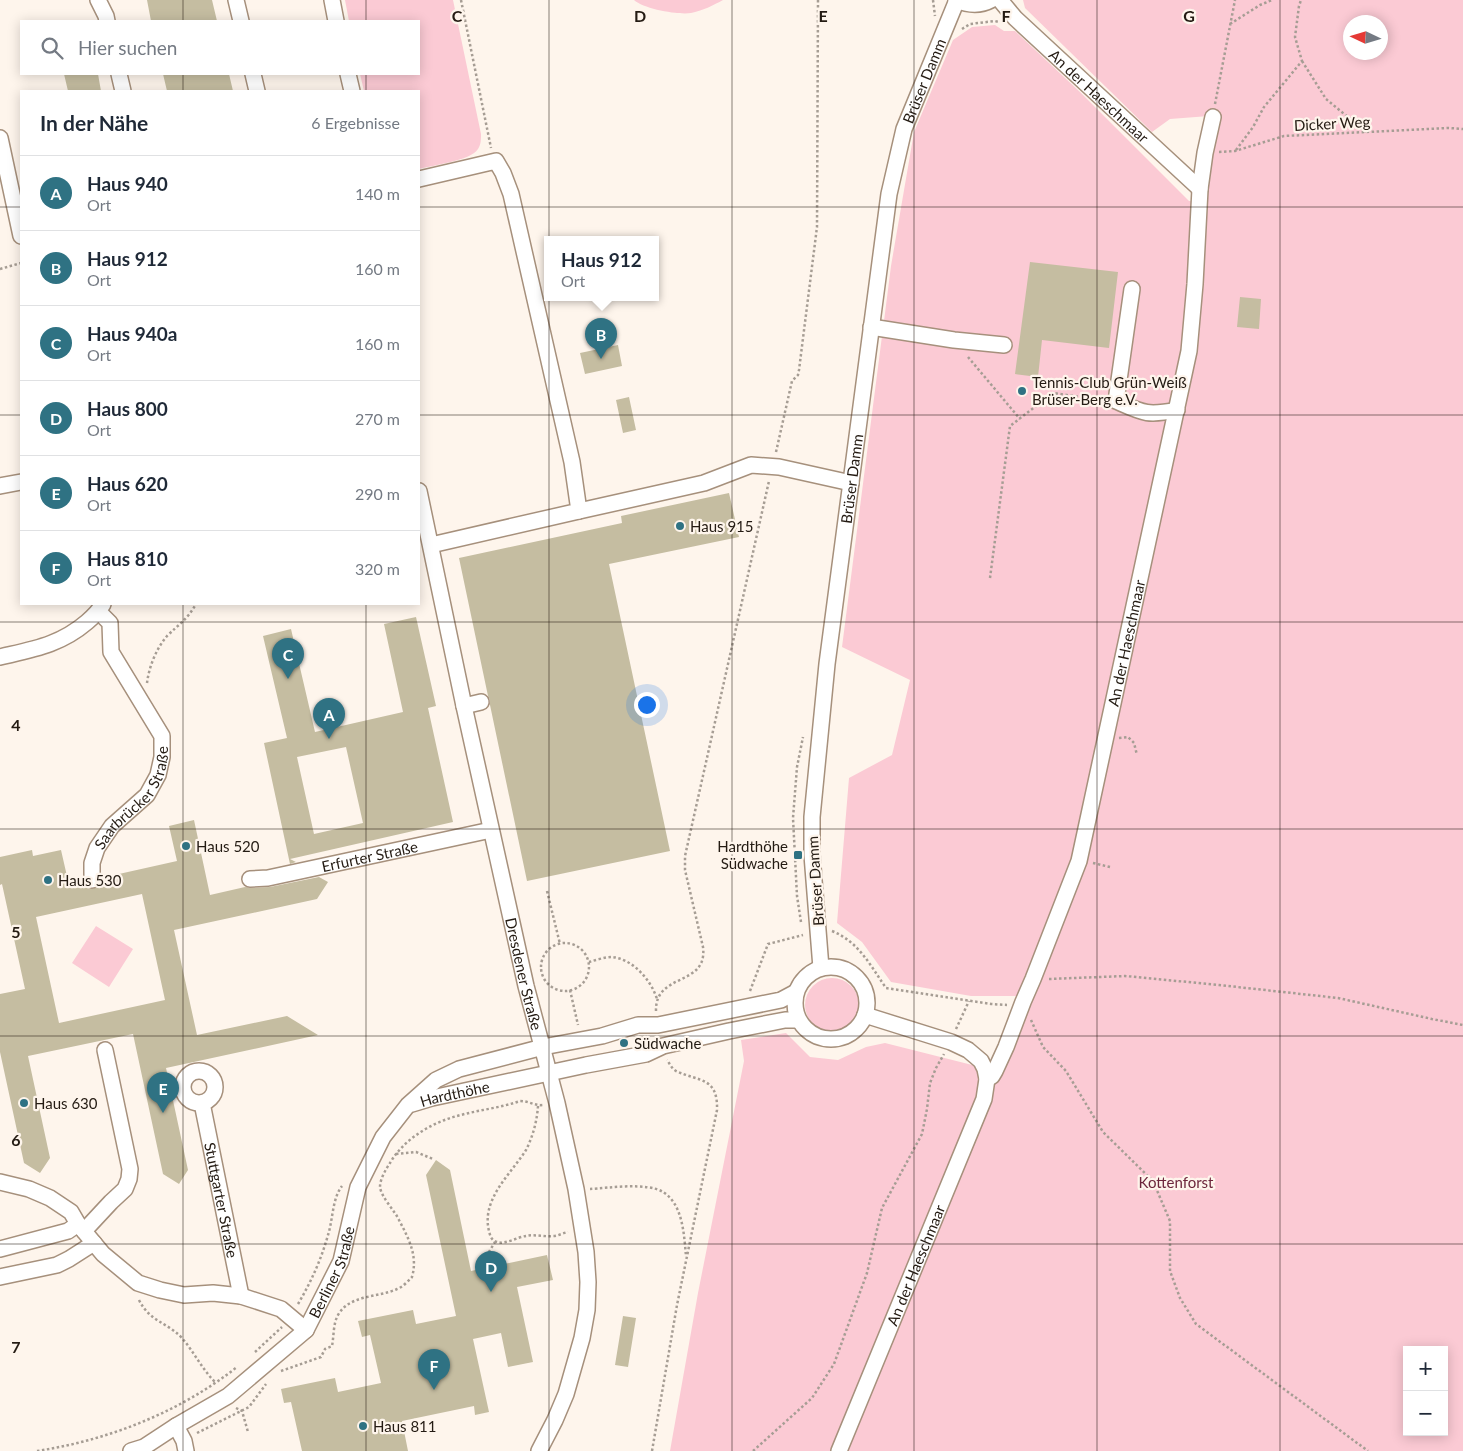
<!DOCTYPE html>
<html lang="de">
<meta charset="utf-8">
<style>
body{margin:0;font-family:Lato,sans-serif;background:#f6f6f7;color:#1f2937}
.controls{position:absolute;right:15px;bottom:15px;display:grid;overflow:hidden;border-radius:0px;box-shadow:0 2px 12px #0003}
.controls button{width:45px;height:45px;display:grid;place-items:center;padding:0;border:0;border-bottom:1px solid #e0e1e3;background:#fff;color:#1f2937;font:25px sans-serif}
.compass{position:absolute;left:1343px;top:15px;width:45px;height:45px;border-radius:50%;background:#fff;box-shadow:0 2px 12px #0003;rotate:274deg}
.you{position:absolute;left:646px;top:704px;width:18px;height:18px;margin:-12px;border:4px solid #fff;border-radius:50%;background:#1a73e8;box-shadow:0 0 0 8px #1a73e833}
.badge{display:grid;place-items:center;width:32px;height:32px;border-radius:50%;background:#2f7283;color:#fff;font-size:16px;font-weight:700}
.pin{position:absolute;translate:-50% -41px;filter:drop-shadow(0 1px 2px #0008)}
.pin::after{content:'';position:absolute;top:26px;width:18px;height:15px;background:inherit;clip-path:polygon(0 0,100% 0,50% 100%)}
.popup{position:absolute;left:544px;top:236px;width:115px;height:65px;box-sizing:border-box;display:grid;place-content:center;border-radius:0px;background:#fff;filter:drop-shadow(0 1px 4px #0005);font-size:16px;white-space:nowrap;color:#747a83}
.popup b{font-size:19px;color:#1f2937}
.popup::after{content:'';position:absolute;left:50%;top:100%;margin-left:-10px;border:10px solid transparent;border-top-color:#fff}
.list{margin:0;padding:0;list-style:none}
h2{display:flex;justify-content:space-between;align-items:center;height:65px;margin:0;padding:0 20px;font-size:21px}
h2 small{font-size:16px;font-weight:400;color:#747a83}
.list li{display:grid;grid-template-columns:32px 1fr auto;gap:15px;align-items:center;box-sizing:border-box;height:75px;padding:0 20px;border-top:1px solid #e0e1e3}
.list b{display:block;font-size:19px;white-space:nowrap}
.list p{margin:0;font-size:16px;white-space:nowrap;color:#747a83}
.list em{font-size:16px;font-style:normal;color:#747a83}
.icon{flex:none;width:28px;height:28px;fill:none;stroke:currentColor;stroke-width:2;stroke-linecap:round;stroke-linejoin:round}
.map{position:relative;flex:none;width:1463px;height:1451px;overflow:hidden}
.search{position:absolute;background:#fff;box-shadow:0 2px 12px #0003;left:20px;top:20px;width:400px;height:55px;display:flex;align-items:center;gap:12px;box-sizing:border-box;padding:0 18px;border-radius:0px;color:#747a83;font-size:19px}
.panel{position:absolute;background:#fff;box-shadow:0 2px 12px #0003;left:20px;top:90px;width:400px;height:515px;border-radius:0px}
.map>svg:first-child{display:block}
</style>
<div class="map">
<svg width="1463" height="1451" viewBox="0 0 1463 1451">
<rect width="100%" height="100%" fill="#fef5ec"/>
<path fill="#fbcad4" fill-rule="evenodd" d="M 345,0 L 453,0 L 481,134 C 481,140 481,144 478,149 C 470,161 433,165 419,169 L 419,91 L 364,91 L 360,74 L 419,74 L 419,21 L 349,21 Z
M 634,0 L 723,0 C 714,5 702,11 691,13 C 678,15 644,9 634,0 Z
M 1023,0 L 1463,0 L 1463,1451 L 670,1451 L 698,1293 L 744,1061 L 741,1040 L 786,1033 L 810,1057 L 838,1060 L 866,1047 L 885,1043 L 996,1071 L 1028,996 L 971,996 L 891,982 L 862,942 L 837,923 L 849,778 L 892,755 L 910,680 L 842,647 L 882,336 L 914,334 L 913,325 L 884,321 L 891,266 L 914,132 L 953,40 L 972,27 L 995,25 L 1004,31 L 1015,31 L 1080,92 L 1189,201 L 1205,202 L 1209,116 L 1170,119 L 1152,132 L 1025,8 ZM 1350,22 L 1380,22 L 1380,52 L 1350,52 ZM 1407,1350 L 1444,1350 L 1444,1432 L 1407,1432 Z
M 96,926 L 133,949 L 109,987 L 72,963 Z
M805 1005a27 27 0 1 1 54 0a27 27 0 1 1-54 0Z"/>
<path fill="#c5bda1" fill-rule="evenodd" d="M 147,0 L 212,0 L 217,21 L 151,21 Z
M 64,74 L 98,74 L 101,91 L 68,91 Z
M 163,74 L 229,74 L 233,91 L 167,91 Z
M 1030,262 L 1118,272 L 1109,348 L 1042,340 L 1038,377 L 1015,374 Z
M 1240,297 L 1261,299 L 1259,329 L 1237,327 Z
M 618,345 L 622,366 L 585,374 L 580,353 Z
M 629,397 L 636,430 L 623,433 L 616,400 Z
M 729,493 L 739,537 L 609,564 L 670,851 L 527,881 L 490,705 L 490,700 L 488,696 L 459,558 L 622,523 L 621,516 Z
M 416,617 L 436,706 L 428,708 L 453,822 L 290,859 L 296,862 L 290,864 L 264,743 L 287,738 L 263,636 L 291,629 L 315,732 L 403,712 L 384,624 ZM 346,747 L 363,823 L 314,834 L 297,757 Z
M 194,820 L 210,895 L 245,887 L 251,888 L 270,887 L 319,877 L 328,882 L 317,899 L 174,930 L 197,1035 L 287,1016 L 318,1035 L 166,1068 L 188,1170 L 179,1184 L 163,1174 L 133,1034 L 28,1056 L 50,1158 L 40,1173 L 24,1163 L 0,1052 L 0,994 L 25,989 L 2,884 L 0,885 L 0,857 L 32,850 L 33,856 L 61,850 L 69,885 L 83,882 L 87,888 L 92,889 L 100,885 L 101,878 L 177,861 L 169,826 ZM 142,894 L 165,1000 L 59,1023 L 36,917 Z
M 436,1160 L 450,1170 L 471,1271 L 547,1255 L 553,1280 L 517,1287 L 533,1362 L 508,1367 L 501,1333 L 473,1339 L 489,1412 L 475,1415 L 474,1406 L 402,1421 L 408,1451 L 302,1451 L 291,1402 L 284,1403 L 281,1389 L 335,1378 L 338,1392 L 381,1383 L 370,1335 L 362,1337 L 358,1321 L 413,1310 L 416,1324 L 456,1316 L 426,1175 Z
M 623,1316 L 636,1318 L 628,1367 L 615,1365 Z"/>
<g fill="none" stroke-linecap="round" stroke-linejoin="round">
<defs>
<g id="minor">
<path d="M 98,0 L 106,16 L 107,21"/>
<path d="M 236,0 L 241,21"/>
<path d="M 332,0 L 336,21"/>
<path d="M 956,0 C 968,5 980,6 991,0"/>
<path id="s1" d="M 1000,0 L 1015,18 L 1200,189"/>
<path d="M 119,74 L 123,91"/>
<path d="M 253,74 L 257,91"/>
<path d="M 348,74 L 352,91"/>
<path d="M 0,138 L 21,236"/>
<path d="M 419,179 L 496,161 L 503,173 L 511,194 L 572,462 L 579,511 L 431,545"/>
<path d="M 1132,289 L 1116,401 C 1143,413 1147,416 1177,410"/>
<path d="M 871,327 L 954,340 L 1004,345"/>
<path d="M 0,486 L 21,482"/>
<path id="s2" d="M 419,491 L 464,706 L 526,986 L 557,1103 L 576,1189 L 586,1252 L 588,1282 L 587,1310 L 582,1338 L 566,1394 L 555,1420 L 539,1451"/>
<path d="M 579,511 L 704,483 L 751,465 L 779,467 L 851,483"/>
<path d="M 0,657 C 34,649 60,645 87,622 C 94,616 99,611 103,604"/>
<path d="M 464,706 L 481,702"/>
<path id="s3" d="M 250,879 L 268,878 L 491,830"/>
<path id="s4" d="M 92,880 L 92,863 L 97,848 L 112,826 L 147,795 L 158,775 L 162,757 L 162,736 L 111,652 L 110,623 L 99,612"/>
<circle cx="831" cy="1003" r="36"/>
<path id="s5" d="M 821,968 L 812,855 L 812,817 L 827,664 L 889,194 L 904,129 L 957,0"/>
<circle cx="199" cy="1087" r="16"/>
<path id="s6" d="M 987,1079 L 992,1076 L 995,1071 L 1006,1047 L 1023,1002 L 1033,979 L 1079,861 L 1189,351 L 1195,284 L 1200,189 L 1205,153 L 1213,117"/>
<path id="s7" d="M 202,1103 L 241,1296"/>
<path id="s8" d="M 412,1104 L 432,1098 L 586,1065 L 646,1054 L 663,1046 L 729,1031 L 785,1020 L 798,1020"/>
<path d="M 0,1182 L 29,1189 L 50,1198 L 71,1212 L 78,1224 L 103,1254 L 138,1283 L 160,1290 L 184,1295 L 213,1293 L 241,1296 L 281,1309 L 306,1330"/>
<path d="M 84,1231 L 111,1202 L 125,1189 L 129,1179 L 130,1169 L 105,1050"/>
<path d="M 0,1249 L 68,1231 L 78,1224"/>
<path d="M 0,1277 L 57,1265 L 69,1259 L 94,1243"/>
<path d="M 176,1426 L 184,1441 L 186,1451"/>
<path id="s9" d="M 131,1451 L 144,1447 L 176,1426 L 228,1396 L 306,1330 L 341,1261 L 358,1187 L 383,1137 L 408,1105 L 436,1080 L 459,1069 L 543,1047 L 602,1036 L 638,1025 L 658,1025 L 781,1000 L 796,992"/>
<path id="s10" d="M 839,1451 L 984,1099 L 987,1079 L 985,1069 L 981,1061 L 968,1050 L 951,1042 L 865,1015"/>
</g>
</defs>
<use href="#minor" stroke="#a6907c" stroke-width="18"/>
<path stroke="#a69d94" stroke-width="2.5" stroke-dasharray="2.5 2.5" stroke-linecap="butt" d="M 461,0 L 491,148
M 933,0 L 935,16
M 1230,24 L 1260,5 L 1272,0
M 962,29 L 970,24 L 995,21 L 999,22
M 1302,61 L 1326,99 L 1366,132
M 1215,104 L 1235,0
M 1236,150 L 1253,127 L 1264,107 L 1302,61 L 1295,37 L 1299,6 L 1301,0
M 1219,152 L 1235,151 L 1284,136 L 1449,128 L 1463,129
M 0,269 L 21,263
M 968,357 L 1020,419
M 776,452 L 792,381 L 798,375 L 799,370 L 817,227 L 818,0
M 990,578 L 1010,426 L 1053,393 L 1102,400
M 147,683 C 149,667 156,649 167,636 C 179,624 187,620 196,604
M 1119,738 L 1128,737 L 1134,743 L 1137,755
M 1093,863 L 1110,867
M 547,891 L 560,944
M 801,922 L 797,896 L 793,818 L 797,767 L 803,737
M 832,931 C 859,942 870,965 886,988 L 991,1004 L 1007,1005
M541 967a24 24 0 1 1 48 0a24 24 0 1 1-48 0Z
M 589,962 C 596,960 605,957 612,957 C 633,959 651,980 657,999
M 1049,979 L 1125,976 L 1219,985 L 1338,998 L 1432,1019 L 1463,1025
M 570,990 L 578,1025
M 750,991 L 768,944 L 803,935
M 656,1011 C 655,972 708,987 703,947 L 685,870 L 685,856 L 769,481
M 1031,1020 L 1043,1047 L 1066,1071 L 1103,1132 L 1153,1181 L 1170,1221 L 1170,1271 L 1180,1298 L 1196,1324 L 1368,1451
M 956,1029 L 969,1001
M 538,1106 C 537,1121 533,1136 526,1150 C 511,1174 481,1199 489,1231 C 490,1236 492,1241 497,1242 C 505,1245 517,1237 526,1236 C 535,1234 544,1237 553,1236 C 558,1236 563,1233 568,1232
M 396,1154 L 416,1152 L 433,1159
M 590,1189 C 608,1188 647,1182 663,1192 C 683,1204 684,1235 686,1256
M 481,1265 L 495,1242
M 139,1300 C 150,1322 167,1322 182,1338 C 194,1352 202,1369 215,1382
M 298,1304 C 311,1282 321,1260 328,1235 C 333,1220 332,1199 342,1186
M 255,1352 L 282,1327
M 281,1371 L 321,1357 L 325,1349 L 332,1346 C 334,1336 333,1324 338,1315 C 350,1294 378,1298 397,1289 C 403,1287 408,1281 412,1277 C 418,1256 409,1239 399,1220 C 395,1211 381,1197 380,1187 C 380,1179 386,1169 390,1163 C 404,1139 431,1123 457,1116 C 478,1110 500,1108 520,1101 C 529,1101 535,1106 543,1105
M 236,1408 L 242,1411 L 248,1432
M 197,1433 L 249,1407 L 266,1384
M 37,1451 C 109,1440 180,1412 237,1367
M 652,1451 L 677,1305 L 717,1110 C 718,1077 700,1082 676,1071 L 673,1069 L 667,1060
M 753,1451 L 812,1398 L 834,1364 L 867,1273 L 882,1208 L 922,1134 L 927,1109 L 930,1083 L 936,1068 L 944,1054"/>
<use href="#minor" stroke="#fff" stroke-width="15"/>
</g>
<path fill="none" stroke="#241b13" stroke-width="1" stroke-opacity="0.55" d="M 183,0 L 183,21M 366,0 L 366,21M 549,0 L 549,1451M 732,0 L 732,1451M 914,0 L 914,1451M 1097,0 L 1097,1451M 1280,0 L 1280,1451M 183,74 L 183,91M 366,74 L 366,91M 0,207 L 21,207M 419,207 L 1463,207M 0,415 L 21,415M 419,415 L 1463,415M 183,604 L 183,1451M 366,604 L 366,1451M 0,622 L 1463,622M 0,829 L 1463,829M 0,1036 L 1463,1036M 0,1244 L 1463,1244"/>
<g fill="#2f7283" stroke="#fef5ec" stroke-width="2">
<circle cx="1022" cy="391" r="5"/>
<circle cx="680" cy="526" r="5"/>
<circle cx="186" cy="846" r="5"/>
<rect x="793" y="850" width="10" height="10" rx="2.5"/>
<circle cx="48" cy="880" r="5"/>
<circle cx="624" cy="1043" r="5"/>
<circle cx="24" cy="1103" r="5"/>
<circle cx="363" cy="1426" r="5"/>
</g>
<g text-anchor="middle" dominant-baseline="central" stroke-width="4.5" stroke-linejoin="round" paint-order="stroke">
<g font-size="15" fill="#241b13" stroke="#fef5ec">
<text stroke="none"><textPath href="#s5" startOffset="898">Brüser Damm</textPath></text>
<text stroke="none"><textPath href="#s1" startOffset="138">An der Haeschmaar</textPath></text>
<text transform="translate(1332 123) rotate(-3)">Dicker Weg</text>
<text stroke="none"><textPath href="#s5" startOffset="492">Brüser Damm</textPath></text>
<text stroke="none"><textPath href="#s6" startOffset="461">An der Haeschmaar</textPath></text>
<text stroke="none"><textPath href="#s4" startOffset="96">Saarbrücker Straße</textPath></text>
<text stroke="none"><textPath href="#s3" startOffset="122">Erfurter Straße</textPath></text>
<text transform="translate(815 881) rotate(-94)">Brüser Damm</text>
<text stroke="none"><textPath href="#s2" startOffset="494">Dresdener Straße</textPath></text>
<text stroke="none"><textPath href="#s8" startOffset="44">Hardthöhe</textPath></text>
<text stroke="none"><textPath href="#s7" startOffset="99">Stuttgarter Straße</textPath></text>
<text stroke="none"><textPath href="#s10" startOffset="201">An der Haeschmaar</textPath></text>
<text stroke="none"><textPath href="#s9" startOffset="278">Berliner Straße</textPath></text>
</g>
<g font-size="15" fill="#241b13" stroke="#fef5ec" text-anchor="start">
<text x="1032" y="382">Tennis-Club Grün-Weiß<tspan x="1032" dy="17">Brüser-Berg e.V.</tspan></text>
<text x="690" y="526">Haus 915</text>
<text x="196" y="846">Haus 520</text>
<text x="788" y="846" text-anchor="end">Hardthöhe<tspan x="788" dy="17">Südwache</tspan></text>
<text x="58" y="880">Haus 530</text>
<text x="634" y="1043">Südwache</text>
<text x="34" y="1103">Haus 630</text>
<text x="373" y="1426">Haus 811</text>
</g>
<g font-size="15" fill="#6d263c" stroke="#fef5ec">
<text x="1176" y="1182">Kottenforst</text>
</g>
</g>
<g font-size="16" text-anchor="middle" font-weight="bold" fill="#241b13" stroke="#fef5ec" stroke-width="4.5" stroke-linejoin="round" paint-order="stroke">
<text x="457" y="22">C</text>
<text x="640" y="22">D</text>
<text x="823" y="22">E</text>
<text x="1006" y="22">F</text>
<text x="1189" y="22">G</text>
<text x="16" y="731">4</text>
<text x="16" y="938">5</text>
<text x="16" y="1146">6</text>
<text x="16" y="1353">7</text>
</g>
</svg>
<div class="controls">
<button>+</button>
<button>−</button>
</div>
<svg class="compass" viewBox="-18 -18 36 36"><path d="M0-13l5 13h-10z" fill="#e53935"/><path d="M0 13l5-13h-10z" fill="#747a83"/></svg>
<div class="you"></div>
<div class="pin badge" style="left:329px;top:739px">A</div>
<div class="pin badge" style="left:601px;top:359px">B</div>
<div class="popup"><b>Haus 912</b>Ort</div>
<div class="pin badge" style="left:288px;top:679px">C</div>
<div class="pin badge" style="left:491px;top:1292px">D</div>
<div class="pin badge" style="left:163px;top:1113px">E</div>
<div class="pin badge" style="left:434px;top:1390px">F</div>
<div class="search"><svg class="icon" aria-label="search" viewBox="0 0 24 24"><circle cx="10" cy="10" r="6"/><path d="M15 15l6 6"/></svg>Hier suchen</div>
<section class="panel">
<h2>In der Nähe<small>6 Ergebnisse</small></h2>
<ul class="list">
<li><span class="badge">A</span><div><b>Haus 940</b><p>Ort</p></div><em>140 m</em></li>
<li><span class="badge">B</span><div><b>Haus 912</b><p>Ort</p></div><em>160 m</em></li>
<li><span class="badge">C</span><div><b>Haus 940a</b><p>Ort</p></div><em>160 m</em></li>
<li><span class="badge">D</span><div><b>Haus 800</b><p>Ort</p></div><em>270 m</em></li>
<li><span class="badge">E</span><div><b>Haus 620</b><p>Ort</p></div><em>290 m</em></li>
<li><span class="badge">F</span><div><b>Haus 810</b><p>Ort</p></div><em>320 m</em></li>
</ul>
</section>
</div>
